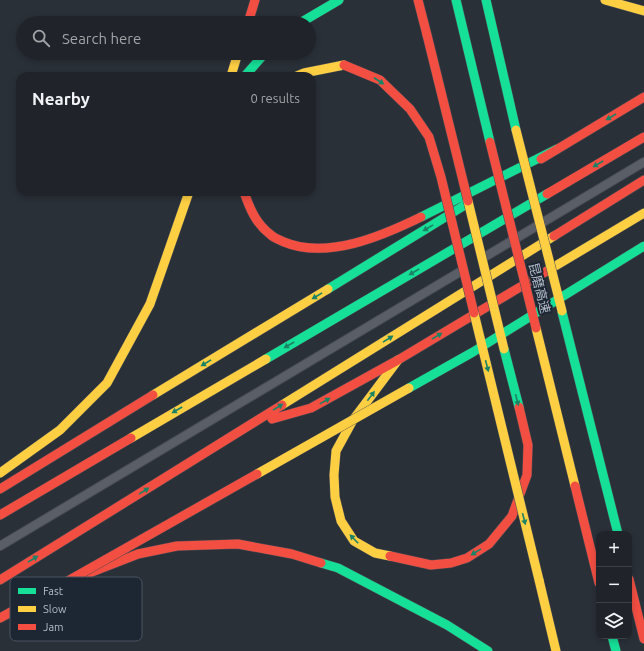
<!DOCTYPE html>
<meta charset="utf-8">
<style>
body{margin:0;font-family:Ubuntu,"Noto Sans SC",sans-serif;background:#282c32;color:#f1f3f6}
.controls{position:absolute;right:12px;bottom:12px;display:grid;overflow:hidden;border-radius:8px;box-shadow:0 2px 6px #0003}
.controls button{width:36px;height:36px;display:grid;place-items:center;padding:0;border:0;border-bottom:1px solid #3d4147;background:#20242a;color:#f1f3f6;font:20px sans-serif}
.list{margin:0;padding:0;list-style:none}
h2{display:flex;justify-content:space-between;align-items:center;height:52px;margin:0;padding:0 16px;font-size:17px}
h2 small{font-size:13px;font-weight:400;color:#a2a4a8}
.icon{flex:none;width:22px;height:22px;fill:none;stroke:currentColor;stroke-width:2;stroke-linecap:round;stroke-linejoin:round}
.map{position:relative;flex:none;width:644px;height:651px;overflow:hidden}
.search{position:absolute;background:#20242a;box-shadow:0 2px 6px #0003;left:16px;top:16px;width:300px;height:44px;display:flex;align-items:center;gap:10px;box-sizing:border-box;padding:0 14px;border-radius:22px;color:#a2a4a8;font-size:15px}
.panel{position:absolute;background:#20242a;box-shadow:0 2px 6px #0003;left:16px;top:72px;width:300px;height:124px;border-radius:12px}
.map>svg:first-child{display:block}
</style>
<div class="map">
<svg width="644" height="651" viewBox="0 0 644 651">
<rect width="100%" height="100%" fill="#2a3038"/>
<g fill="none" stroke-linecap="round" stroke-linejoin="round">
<defs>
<path id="lane" d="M 483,258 L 644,162
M 0,546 L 463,270"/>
<path id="fast" d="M 456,0 L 490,142
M 486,0 L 516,130
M 300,23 L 339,0
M 245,76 L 265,53
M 421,217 L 557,149
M 328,289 L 465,205
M 562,312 L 618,534
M 504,349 L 519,407
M 266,359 L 547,194
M 321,563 L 338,568 L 447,625 L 488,651
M 612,636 L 616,651"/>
<path id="slow" d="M 605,0 L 644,11
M 231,76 L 238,53
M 297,76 L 304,73 L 344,65
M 547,271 L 644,213
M 536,328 L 575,486
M 153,395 L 328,289
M 282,405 L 554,236
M 131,438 L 266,359
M 0,473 L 60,430 L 107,383 L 150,304 L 189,192
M 390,556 L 375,553 L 354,541 L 341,521 L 335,497 L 334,475 L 336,451 L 353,420 L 398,360
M 539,580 L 556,651"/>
<path id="jam" d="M 418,0 L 427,35
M 248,23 L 255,0
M 541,159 L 644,97
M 244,192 C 250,209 256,224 271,235 C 274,238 280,240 284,242 C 327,260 382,236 421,217
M 547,194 L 644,137
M 554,236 L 644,180
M 272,419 L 311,408 L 398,360 L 547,271
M 575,486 L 599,583
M 0,489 L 153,395
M 0,515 L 131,438
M 390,556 L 431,565 L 451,563 L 467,558 L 489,544 L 512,516 L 527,475 L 528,445 L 519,407
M 629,579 L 644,639
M 0,580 L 282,405
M 0,618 L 66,582 L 138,554 L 177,546 L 238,544 L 292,554 L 321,563"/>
</defs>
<use href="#lane" stroke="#484c53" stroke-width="10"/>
<use href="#fast" stroke="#484c53" stroke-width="10"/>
<use href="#slow" stroke="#484c53" stroke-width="10"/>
<use href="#jam" stroke="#484c53" stroke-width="10"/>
<use href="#lane" stroke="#5a5e66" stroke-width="8"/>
<use href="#fast" stroke="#16e098" stroke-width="9"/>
<use href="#slow" stroke="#ffcf43" stroke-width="9"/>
<use href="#jam" stroke="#f24e42" stroke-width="9"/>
<defs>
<path id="fast-bridge" d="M 409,388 L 473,352 L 644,246"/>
<path id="slow-bridge" d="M 516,130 L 562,311
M 468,201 L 504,349
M 474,313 L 539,580
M 257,474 L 409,388"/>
<path id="jam-bridge" d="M 427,35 L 468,201
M 344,65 L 380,80 L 410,109 L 429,137 L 441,177 L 474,313
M 490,142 L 536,328
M 66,582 L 257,474"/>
</defs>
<use href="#fast-bridge" stroke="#474c53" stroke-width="10" stroke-linecap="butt"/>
<use href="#slow-bridge" stroke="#474c53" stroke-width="10" stroke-linecap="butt"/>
<use href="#jam-bridge" stroke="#474c53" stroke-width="10" stroke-linecap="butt"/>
<use href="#fast-bridge" stroke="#16e098" stroke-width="9"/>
<use href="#slow-bridge" stroke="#ffcf43" stroke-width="9"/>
<use href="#jam-bridge" stroke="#f24e42" stroke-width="9"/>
</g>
<defs><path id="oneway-solid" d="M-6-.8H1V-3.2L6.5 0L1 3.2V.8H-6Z"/></defs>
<g fill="#1a8366">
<use href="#oneway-solid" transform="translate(379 81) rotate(33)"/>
<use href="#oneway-solid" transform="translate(611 117) rotate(149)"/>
<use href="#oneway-solid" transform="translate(598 164) rotate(150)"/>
<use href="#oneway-solid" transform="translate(428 228) rotate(149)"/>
<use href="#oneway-solid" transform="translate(414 272) rotate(150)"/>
<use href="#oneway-solid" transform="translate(317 296) rotate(149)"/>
<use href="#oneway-solid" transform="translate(437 336) rotate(-31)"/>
<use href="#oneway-solid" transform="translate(388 339) rotate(-32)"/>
<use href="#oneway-solid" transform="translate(289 345) rotate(150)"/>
<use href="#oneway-solid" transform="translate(206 363) rotate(149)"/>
<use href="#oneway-solid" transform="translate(487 366) rotate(76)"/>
<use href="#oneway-solid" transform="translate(371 396) rotate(-53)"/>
<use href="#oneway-solid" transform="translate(517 400) rotate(76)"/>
<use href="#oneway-solid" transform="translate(325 401) rotate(-29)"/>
<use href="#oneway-solid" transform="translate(278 407) rotate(-32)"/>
<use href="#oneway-solid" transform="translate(177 410) rotate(150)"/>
<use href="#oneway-solid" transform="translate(144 491) rotate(-32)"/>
<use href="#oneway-solid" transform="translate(524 519) rotate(76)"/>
<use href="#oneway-solid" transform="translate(354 539) rotate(-134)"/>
<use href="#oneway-solid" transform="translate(476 552) rotate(148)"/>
<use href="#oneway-solid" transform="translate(33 559) rotate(-32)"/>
</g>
<g text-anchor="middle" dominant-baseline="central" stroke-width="4" stroke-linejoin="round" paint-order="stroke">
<g font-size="13" fill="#b4bcc9" stroke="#1d2633">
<text transform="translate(540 288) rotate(76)">昆磨高速</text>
</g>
</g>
<rect x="10" y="577" width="132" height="64" rx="6" fill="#1d2633" stroke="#4a5360" stroke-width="1"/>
<rect x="18" y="588" width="18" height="6" fill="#16e098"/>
<rect x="18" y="606" width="18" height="6" fill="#ffcf43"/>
<rect x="18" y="624" width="18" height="6" fill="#f24e42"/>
<g font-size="11" fill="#b4bcc9">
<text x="43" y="595">Fast</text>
<text x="43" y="613">Slow</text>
<text x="43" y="631">Jam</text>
</g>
</svg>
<div class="controls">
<button>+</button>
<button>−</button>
<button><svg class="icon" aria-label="layers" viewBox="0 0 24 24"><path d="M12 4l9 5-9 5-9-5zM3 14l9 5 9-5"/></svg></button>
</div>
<div class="search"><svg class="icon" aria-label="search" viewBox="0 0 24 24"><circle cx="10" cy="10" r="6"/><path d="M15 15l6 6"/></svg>Search here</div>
<section class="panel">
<h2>Nearby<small>0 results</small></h2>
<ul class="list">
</ul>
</section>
</div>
